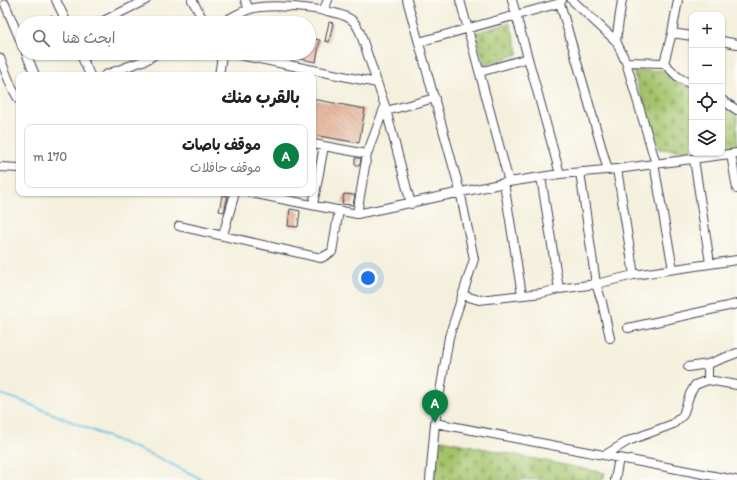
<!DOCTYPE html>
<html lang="ar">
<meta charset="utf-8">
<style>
body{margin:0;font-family:Itim,"Playpen Sans Arabic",sans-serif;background:#f6f6f6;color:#222;direction:rtl}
.controls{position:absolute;right:12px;top:12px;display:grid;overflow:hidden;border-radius:8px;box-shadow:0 1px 3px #0004}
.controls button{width:36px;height:36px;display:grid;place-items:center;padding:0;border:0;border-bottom:1px solid #e0e0e0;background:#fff;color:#222;font:20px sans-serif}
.you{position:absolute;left:368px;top:278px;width:14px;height:14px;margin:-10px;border:3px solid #fff;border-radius:50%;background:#1a73e8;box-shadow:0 0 0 6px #1a73e833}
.badge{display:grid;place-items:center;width:26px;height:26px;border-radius:50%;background:#0b8043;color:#fff;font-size:13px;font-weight:700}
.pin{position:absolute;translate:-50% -33px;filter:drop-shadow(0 1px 2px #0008)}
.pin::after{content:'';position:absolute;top:21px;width:14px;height:12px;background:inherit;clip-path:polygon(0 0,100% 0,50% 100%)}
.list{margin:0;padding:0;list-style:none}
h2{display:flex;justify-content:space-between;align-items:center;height:52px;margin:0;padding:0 16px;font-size:17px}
h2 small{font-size:13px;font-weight:400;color:#767676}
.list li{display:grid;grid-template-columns:26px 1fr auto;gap:12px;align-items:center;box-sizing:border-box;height:64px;margin:0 8px 8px;padding:0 8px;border:1px solid #e0e0e0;border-radius:8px}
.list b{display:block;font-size:15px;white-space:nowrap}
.list p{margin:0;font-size:13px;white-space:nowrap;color:#767676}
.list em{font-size:13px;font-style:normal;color:#767676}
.icon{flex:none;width:22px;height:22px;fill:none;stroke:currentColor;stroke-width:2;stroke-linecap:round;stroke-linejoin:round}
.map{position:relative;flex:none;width:737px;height:480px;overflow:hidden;direction:ltr}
.search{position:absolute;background:#fff;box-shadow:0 1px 3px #0004;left:16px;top:16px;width:300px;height:44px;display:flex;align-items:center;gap:10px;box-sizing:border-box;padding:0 14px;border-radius:22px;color:#767676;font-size:15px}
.panel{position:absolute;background:#fff;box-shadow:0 1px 3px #0004;left:16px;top:72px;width:300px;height:124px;border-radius:8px;direction:rtl}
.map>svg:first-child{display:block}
</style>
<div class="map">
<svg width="737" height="480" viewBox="0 0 737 480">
<defs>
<pattern id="cemetery-stones" width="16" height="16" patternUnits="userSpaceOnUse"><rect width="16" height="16" fill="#a3c269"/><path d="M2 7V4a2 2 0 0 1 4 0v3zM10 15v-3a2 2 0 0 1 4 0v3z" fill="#8ca65c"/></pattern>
<pattern id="building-back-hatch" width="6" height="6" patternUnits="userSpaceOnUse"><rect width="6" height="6" fill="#e5b89f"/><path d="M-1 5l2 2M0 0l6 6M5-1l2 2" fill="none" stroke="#c49e8a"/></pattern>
</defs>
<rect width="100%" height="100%" fill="#fdfcf7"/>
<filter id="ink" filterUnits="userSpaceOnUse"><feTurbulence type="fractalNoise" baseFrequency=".025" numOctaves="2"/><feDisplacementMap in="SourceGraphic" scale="8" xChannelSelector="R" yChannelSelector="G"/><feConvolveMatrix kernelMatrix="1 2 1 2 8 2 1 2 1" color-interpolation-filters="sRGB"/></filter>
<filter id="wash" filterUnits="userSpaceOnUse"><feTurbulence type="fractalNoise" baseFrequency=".012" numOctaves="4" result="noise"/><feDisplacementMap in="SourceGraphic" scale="16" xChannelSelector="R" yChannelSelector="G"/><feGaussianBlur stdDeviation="0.9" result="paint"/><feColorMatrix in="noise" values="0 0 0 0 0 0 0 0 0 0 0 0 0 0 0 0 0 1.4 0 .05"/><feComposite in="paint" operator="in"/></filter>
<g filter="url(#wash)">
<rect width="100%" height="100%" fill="#f4f0dd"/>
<path fill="url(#cemetery-stones)" stroke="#627252" d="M 510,23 L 519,54 L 485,65 L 475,33 Z
M 666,70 L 680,83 L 692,88 L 692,151 L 659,149 L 633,71 Z
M 722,102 L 737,116 L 737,147 L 722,149 Z
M 437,439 L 605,473 L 603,480 L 434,480 Z"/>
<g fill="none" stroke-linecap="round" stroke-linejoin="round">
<path stroke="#67c0e4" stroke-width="2" d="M 0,394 L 19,400 L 157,457 L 203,480"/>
</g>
<g id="blocks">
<path fill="url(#building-back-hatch)" d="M 52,15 L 56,23 L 36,23 Z
M 329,22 L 333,23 L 329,42 L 325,41 Z
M 309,38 L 320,40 L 316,62 L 280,55 L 281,53 L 309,53 Z
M 313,99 L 365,109 L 359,143 L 313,135 Z
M 355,158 L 361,158 L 360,165 L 355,165 Z
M 344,194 L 355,195 L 353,205 L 342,204 Z
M 222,195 L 228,196 L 224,212 L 219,211 Z
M 290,209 L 300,211 L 298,227 L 288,226 Z"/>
</g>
</g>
<g filter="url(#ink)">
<use href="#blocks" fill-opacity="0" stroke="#424153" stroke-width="1"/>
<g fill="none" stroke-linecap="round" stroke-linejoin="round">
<defs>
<path id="minor" d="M 56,0 L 67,23
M 192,0 L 205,23
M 245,0 L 249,9
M 407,0 L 460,191 L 474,259 L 449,337 L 435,423 L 430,480
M 460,0 L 509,182
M 512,0 L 560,174
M 572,0 L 616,41 L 626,62 L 656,164
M 560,3 L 608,170
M 5,4 L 23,47
M 323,11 L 328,0
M 99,23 L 146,0
M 221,23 C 231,18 243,10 254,8 C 273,4 339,8 353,21 C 356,24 358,28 360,32 L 385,106 L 411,204
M 672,33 L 692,36
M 616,41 L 622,0
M 722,41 L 737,44
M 419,42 L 560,3 L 562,0
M 26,53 L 35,75
M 80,53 L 90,75
M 230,53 L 377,83
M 0,58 L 12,88 L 19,100
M 626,62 L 664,63 L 672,33 L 678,0
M 664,63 L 678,77 L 692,85
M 480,72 L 528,58
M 105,75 L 148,59 L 157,53
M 219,75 L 222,56 L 224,53
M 722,100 L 737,110
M 386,111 L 435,98
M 313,144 L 367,154
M 731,154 L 737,189
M 694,159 L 710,263
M 654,164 L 673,269
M 0,167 L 19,168
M 617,169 L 634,275
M 580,172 L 596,284 L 634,275 L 737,260
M 541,177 L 559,289
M 504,183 L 522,295
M 251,193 L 357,214 L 509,182 L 560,174 L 617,169 L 737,153
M 313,205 L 324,146
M 357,214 L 367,154 L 385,106
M 179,226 L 321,258 L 332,252 L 339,210
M 223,235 L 235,193
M 462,295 L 479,300 L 542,293 L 559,289 L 596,284 L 602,302 L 610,338
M 628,328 L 737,304
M 708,364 L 708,380
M 688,367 L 708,364 L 737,353
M 435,423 L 735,480
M 605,455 L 628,441 L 673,424 L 683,415 L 690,394 L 695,385 L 708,380 L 737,385
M 615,480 L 619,458"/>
</defs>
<use href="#minor" stroke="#424153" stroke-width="10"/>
<use href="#minor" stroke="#fff" stroke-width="8"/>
</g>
</g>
</svg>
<div class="controls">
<button>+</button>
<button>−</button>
<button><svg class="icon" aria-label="locate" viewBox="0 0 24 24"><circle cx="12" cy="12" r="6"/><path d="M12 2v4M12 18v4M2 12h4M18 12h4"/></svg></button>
<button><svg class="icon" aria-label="layers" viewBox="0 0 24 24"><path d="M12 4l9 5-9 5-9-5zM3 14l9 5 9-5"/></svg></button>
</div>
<div class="you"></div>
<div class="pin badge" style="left:435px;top:423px">A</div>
<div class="search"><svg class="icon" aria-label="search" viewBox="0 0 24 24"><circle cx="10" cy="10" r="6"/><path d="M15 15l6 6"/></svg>ابحث هنا</div>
<section class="panel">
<h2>بالقرب منك<small></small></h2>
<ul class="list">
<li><span class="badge">A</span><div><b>موقف باصات</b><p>موقف حافلات</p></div><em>170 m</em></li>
</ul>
</section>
</div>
